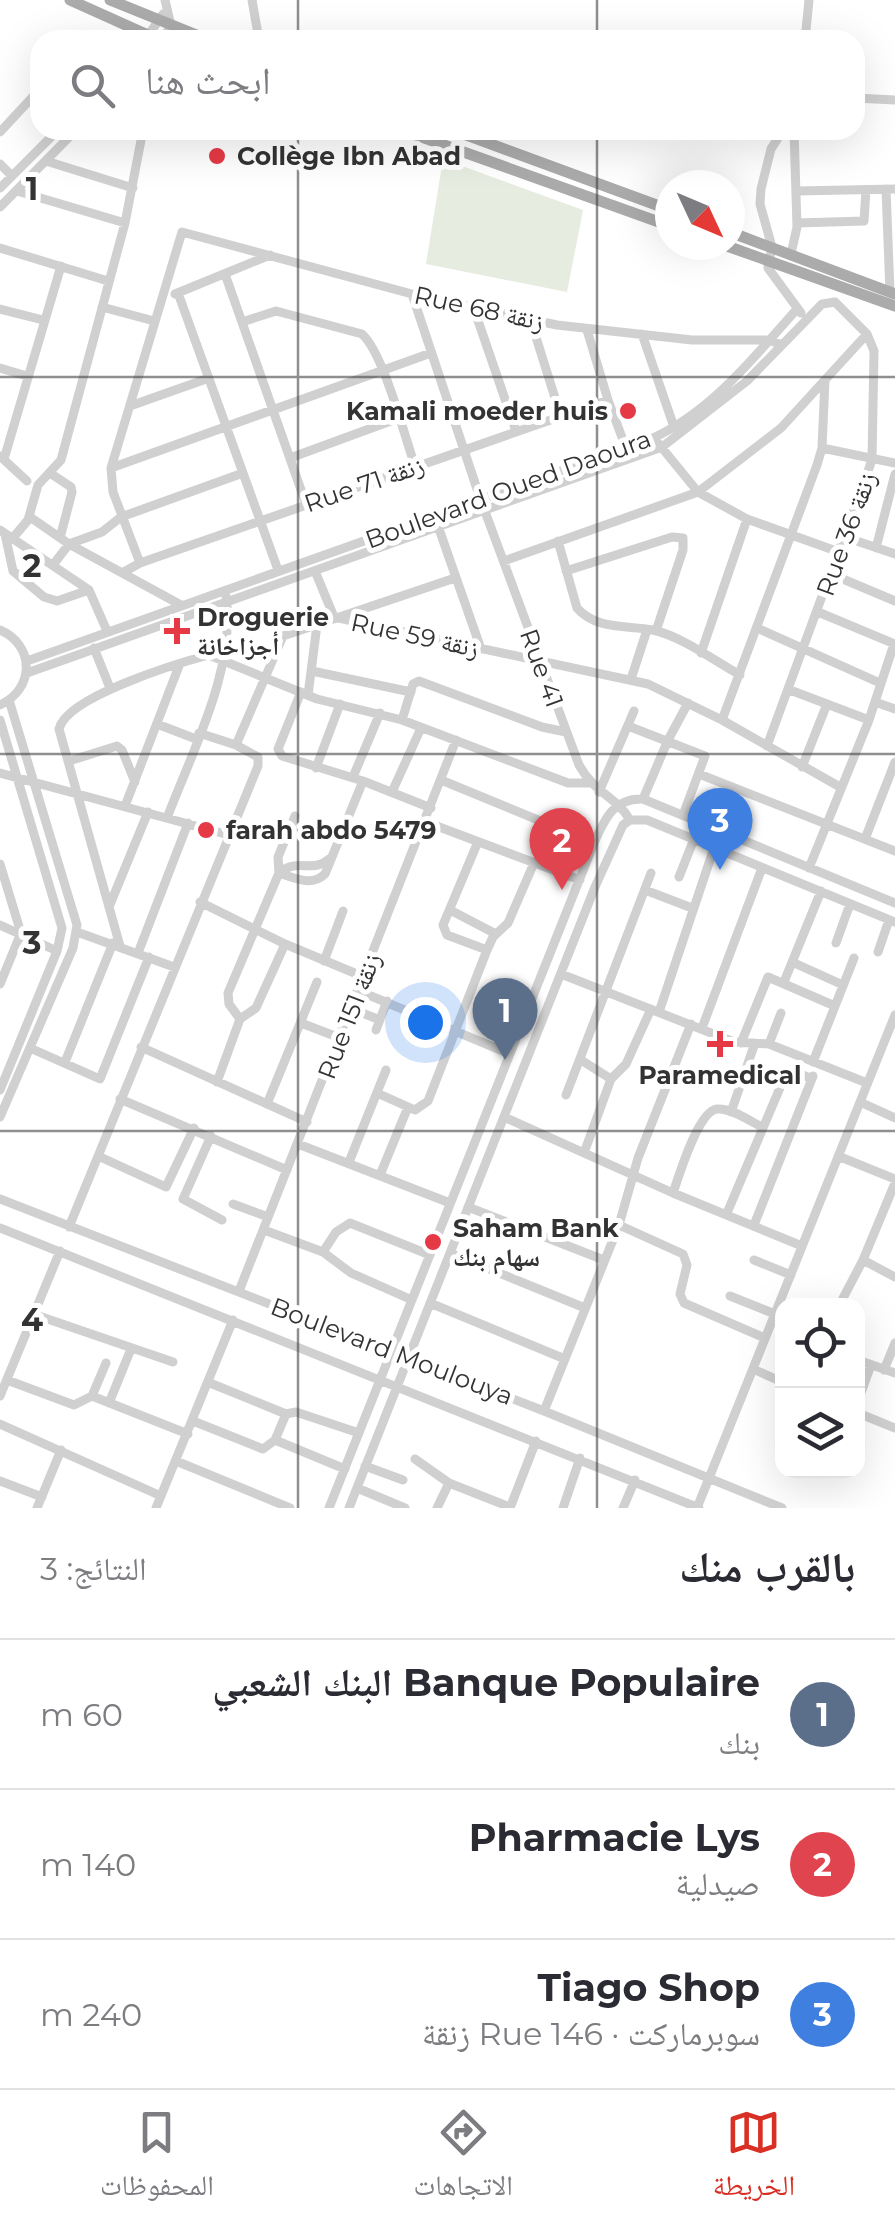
<!DOCTYPE html>
<html lang="ar">
<meta charset="utf-8">
<style>
body{margin:0;font-family:Montserrat,"Noto Naskh Arabic",sans-serif;background:#f2f2f3;color:#2b2b33;direction:rtl}
.controls{position:absolute;right:30px;bottom:30px;display:grid;overflow:hidden;border-radius:20px;box-shadow:0 10px 40px #0002}
.controls button{width:90px;height:90px;display:grid;place-items:center;padding:0;border:0;border-bottom:2px solid #e1e1e2;background:#fff;color:#2b2b33;font:50px sans-serif}
.compass{position:absolute;left:655px;top:170px;width:90px;height:90px;border-radius:50%;background:#fff;box-shadow:0 10px 40px #0002;rotate:134deg}
.you{position:absolute;left:425px;top:1022px;width:35px;height:35px;margin:-25px;border:8px solid #fff;border-radius:50%;background:#1a73e8;box-shadow:0 0 0 15px #1a73e833}
.badge{display:grid;place-items:center;width:65px;height:65px;border-radius:50%;background:#d93025;color:#fff;font-size:32px;font-weight:700}
.pin{position:absolute;translate:-50% -82px;filter:drop-shadow(0 2px 5px #0008)}
.pin::after{content:'';position:absolute;top:52px;width:35px;height:30px;background:inherit;clip-path:polygon(0 0,100% 0,50% 100%)}
.list{margin:0;padding:0;list-style:none}
h2{display:flex;justify-content:space-between;align-items:center;height:130px;margin:0;padding:0 40px;font-size:42px}
h2 small{font-size:32px;font-weight:400;color:#7c7c81}
.list li{display:grid;grid-template-columns:65px 1fr auto;gap:30px;align-items:center;box-sizing:border-box;height:150px;padding:0 40px;border-top:2px solid #e1e1e2}
.list b{display:block;font-size:38px;white-space:nowrap}
.list p{margin:0;font-size:32px;white-space:nowrap;color:#7c7c81}
.list em{font-size:32px;font-style:normal;color:#7c7c81}
.icon{flex:none;width:55px;height:55px;fill:none;stroke:currentColor;stroke-width:2;stroke-linecap:round;stroke-linejoin:round}
.map{position:relative;flex:none;width:895px;height:1508px;overflow:hidden;direction:ltr}
.search{position:absolute;background:#fff;box-shadow:0 10px 40px #0002;left:30px;right:30px;top:30px;height:110px;display:flex;align-items:center;gap:25px;box-sizing:border-box;padding:0 35px;border-radius:30px;color:#7c7c81;font-size:38px}
.sheet{height:580px;background:#fff}
nav{display:flex;justify-content:space-around;align-items:center;box-sizing:border-box;height:140px;border-top:2px solid #e1e1e2;background:#fff;font-size:28px;color:#7c7c81}
nav a{display:grid;justify-items:center;gap:5px}
nav .on{color:#d93025}
.map>svg:first-child{display:block}
</style>
<div class="map">
<svg width="895" height="1508" viewBox="0 0 895 1508">
<rect width="100%" height="100%" fill="#fff"/>
<path fill="#e6ecdf" d="M 443,159 L 583,210 L 567,292 L 426,264 Z"/>
<g fill="none" stroke-linecap="round" stroke-linejoin="round">
<path stroke="#d0d0d0" stroke-width="9" d="M 252,0 L 259,40
M 145,40 L 163,14
M 162,40 L 171,26 L 165,0
M 805,40 L 809,0
M 855,98 L 895,100
M 783,130 L 771,149 L 761,189 L 760,204 L 772,247 L 768,268 L 801,313
M 0,132 L 40,89
M 46,161 L 133,188
M 0,164 L 12,176
M 0,188 L 58,130
M 886,189 L 890,292
M 17,191 L 125,223
M 797,191 L 895,189
M 0,207 L 76,130
M 797,223 L 864,221 L 866,190
M 0,248 L 108,281
M 791,254 L 797,227 L 794,130
M 225,274 L 306,504
M 178,293 L 278,570
M 175,294 L 270,255
M 412,294 L 480,498 L 579,765 C 595,794 616,796 630,820
M 473,306 L 516,431
M 102,307 L 154,321
M 0,309 L 43,320
M 530,318 L 561,417
M 242,322 L 276,311 L 362,334 C 384,354 404,435 415,466
M 587,330 L 608,400 L 626,448
M 642,334 L 674,427
M 0,368 L 27,376
M 130,406 L 209,378
M 658,443 L 698,492 L 747,519 L 839,552
M 822,448 L 895,463
M 0,456 L 27,481
M 290,458 L 399,418
M 4,459 L 61,266
M 111,468 L 431,353
M 50,473 L 71,487 L 72,492 L 60,538
M 30,517 L 69,544 L 102,532 L 121,517 L 243,473
M 438,526 L 481,649
M 0,530 L 89,590 L 107,631
M 5,534 L 13,571 L 44,597 L 57,601 L 89,590
M 845,537 L 895,554
M 12,539 L 28,520 L 38,485 L 61,460 L 125,223 L 143,130
M 558,541 L 577,608 C 596,630 627,625 653,630 C 683,637 713,660 740,675
M 876,548 L 895,474
M 504,561 L 698,492 L 781,428 L 867,334
M 140,563 L 113,492 L 111,468 L 182,232 L 412,294 L 557,325 L 692,340 L 769,340 L 782,345
M 53,565 L 69,544 L 181,605
M 315,571 L 334,617 L 648,684 L 722,720 L 840,787
M 566,571 L 672,537 L 683,538 L 683,550 L 656,631
M 122,573 L 140,563 L 608,400
M 831,574 L 895,601
M 818,612 L 895,644
M 757,628 L 880,683
M 0,630 C 35,645 35,689 0,705
M 94,648 L 110,688
M 701,653 L 747,519
M 27,661 L 653,438 C 712,411 755,356 797,309
M 312,671 L 411,692
M 27,673 L 662,447 L 747,381 L 822,304 L 835,302 L 867,334 L 874,351 L 872,460 L 767,746
M 631,679 L 647,630
M 790,690 L 869,720
M 301,692 L 278,749 L 282,756 L 363,781 L 431,808
M 308,695 L 317,625
M 875,702 L 895,709
M 0,720 L 62,928 L 57,951 L 0,1090
M 402,720 L 413,684 L 419,681 L 542,727 L 566,732
M 722,720 L 817,465 L 822,448 L 825,380
M 157,724 L 196,739
M 628,726 L 705,756 L 683,815
M 199,733 L 236,745 L 283,636 L 455,578
M 69,761 L 117,746 L 122,750 L 135,782
M 802,767 L 827,704
M 316,768 L 340,704
M 0,773 L 229,835
M 699,774 L 895,851
M 353,777 L 380,713
M 441,780 L 594,843
M 392,792 L 421,728
M 599,792 L 634,711
M 643,799 L 668,740 L 688,703
M 125,806 L 179,666
M 167,818 C 193,749 236,670 226,596
M 426,822 L 580,880
M 865,839 L 895,762
M 477,844 L 443,925 L 447,935 L 487,950
M 0,864 L 21,933 L 0,984
M 809,868 L 869,720 L 894,644
M 279,873 C 296,878 311,887 325,874 L 363,781
M 279,873 L 278,857 L 295,816
M 679,877 L 694,839
M 645,890 L 692,908
M 200,902 L 285,944 L 364,977
M 109,907 L 148,812
M 450,910 L 496,934
M 0,925 L 57,951
M 77,932 L 174,967
M 836,943 L 850,904
M 120,946 L 59,729 C 66,697 178,663 209,655 L 317,699 L 402,720 L 568,783 L 589,783
M 878,952 L 889,920
M 138,953 L 188,823
M 324,961 L 343,911
M 792,962 L 843,985
M 561,974 L 734,1042 L 769,1044 L 867,1083
M 784,982 L 821,891
M 359,991 L 510,1054
M 352,1009 L 380,1020
M 659,1012 L 714,848
M 240,1019 L 229,1004 L 228,993 L 279,873 C 298,857 312,874 329,859
M 301,1023 L 340,1038
M 702,1028 L 762,868
M 376,1030 L 387,1001
M 741,1043 L 768,977 L 835,1006
M 769,1044 L 781,1013
M 141,1047 L 307,1122
M 30,1048 L 100,1079 L 149,957
M 581,1060 L 611,1079
M 65,1062 L 113,943
M 813,1062 L 854,958
M 217,1082 L 240,1019 L 256,1008 L 285,944
M 377,1093 L 415,1110 L 428,1101 L 487,950 L 493,937 L 508,923 L 534,863
M 566,1095 L 651,873
M 120,1099 L 287,1170
M 860,1102 L 895,1118
M 267,1104 L 317,982
M 731,1112 L 755,1043
M 0,1117 L 73,948 L 77,925 L 9,700
M 504,1117 L 673,1193 L 802,1246
M 211,1136 L 183,1199 L 222,1220
M 298,1144 L 450,1203
M 584,1153 L 611,1079 L 626,1064 L 651,1009
M 98,1156 L 166,1187 L 194,1128
M 838,1156 L 895,1179
M 349,1162 L 386,1070
M 380,1175 L 408,1107
M 673,1193 C 679,1176 698,1111 717,1109 C 731,1108 750,1121 762,1127
M 0,1199 L 544,1411 L 782,1508
M 233,1204 L 268,1217
M 468,1207 L 604,1260
M 727,1213 L 785,1076 L 791,1070 L 812,1079
M 619,1225 L 683,1254 L 687,1265 L 680,1294 L 684,1303 L 765,1338
M 754,1225 L 813,1076
M 69,1227 L 258,766 L 258,757 L 236,745
M 0,1228 L 699,1508
M 264,1230 L 323,1252 L 351,1273 L 412,1300
M 323,1252 L 336,1232 L 350,1223 L 430,1255
M 450,1253 L 585,1308
M 754,1260 L 791,1275
M 863,1260 L 895,1277
M 239,1291 L 456,740
M 730,1296 L 775,1314
M 430,1303 L 565,1359
M 840,1304 L 863,1260 L 895,1183
M 33,1314 L 173,1362
M 858,1360 L 895,1373
M 753,1369 L 782,1382
M 884,1370 L 895,1343
M 7,1380 L 74,1405 L 92,1396 L 106,1363
M 210,1383 L 286,1414 L 296,1412 L 359,1433
M 0,1396 L 60,1251
M 92,1396 L 188,1434
M 858,1401 L 871,1365
M 109,1403 L 131,1349
M 544,1411 L 619,1225 L 638,1158 L 691,1024
M 858,1413 L 895,1428
M 193,1421 L 263,1449 L 275,1440
M 0,1424 L 161,1496
M 275,1440 L 345,1469
M 275,1440 L 286,1414
M 415,1459 L 449,1483 L 510,1507
M 176,1461 L 290,1508
M 365,1466 L 403,1480
M 0,1481 L 42,1497
M 357,1488 L 405,1508
M 37,1508 L 61,1450
M 156,1508 L 233,1320
M 329,1508 L 594,843 C 605,818 614,798 643,799 L 895,903
M 349,1508 L 595,887 L 623,825 L 630,820 L 647,820 L 895,922
M 437,1508 L 449,1483
M 510,1508 L 536,1441
M 563,1508 L 580,1458
M 623,1508 L 635,1480
M 697,1508 L 895,1015"/>
<path stroke="#ababab" stroke-width="11" d="M 70,0 L 159,40
M 110,0 L 209,40
M 402,130 L 670,226
M 453,130 L 670,210
M 730,232 L 895,294
M 724,245 L 895,306"/>
</g>
<path fill="none" stroke="#333" stroke-width="2.5" stroke-opacity="0.55" d="M 298,0 L 298,40M 597,0 L 597,40M 298,130 L 298,1508M 597,130 L 597,1508M 0,377 L 895,377M 0,754 L 895,754M 0,1131 L 895,1131"/>
<g fill="#e63946" stroke="#fff" stroke-width="4">
<circle cx="217" cy="156" r="10"/>
<circle cx="628" cy="411" r="10"/>
<path d="M172 616h10v10h10v10h-10v10h-10v-10h-10v-10h10z"/>
<circle cx="206" cy="830" r="10"/>
<path d="M715 1029h10v10h10v10h-10v10h-10v-10h-10v-10h10z"/>
<circle cx="433" cy="1242" r="10"/>
</g>
<g text-anchor="middle" dominant-baseline="central" stroke-width="10" stroke-linejoin="round" paint-order="stroke">
<g font-size="25" font-weight="bold" fill="#333" stroke="#fff" text-anchor="start">
<text x="237" y="156">Collège Ibn Abad</text>
<text x="608" y="411" text-anchor="end">Kamali moeder huis</text>
<text x="197" y="617">Droguerie<tspan x="197" dy="29">أجزاخانة</tspan></text>
<text x="226" y="830">farah abdo 5479</text>
<text x="720" y="1075" text-anchor="middle">Paramedical</text>
<text x="453" y="1228">Saham Bank<tspan x="453" dy="29">سهام بنك</tspan></text>
</g>
<g font-size="25" fill="#333" stroke="#fff">
<text transform="translate(479 308) rotate(12)">Rue 68 زنقة</text>
<text transform="translate(364 484) rotate(-19)">Rue 71 زنقة</text>
<text transform="translate(508 489) rotate(-20)">Boulevard Oued Daoura</text>
<text transform="translate(846 534) rotate(-70)">Rue 36 زنقة</text>
<text transform="translate(415 635) rotate(12)">Rue 59 زنقة</text>
<text transform="translate(542 668) rotate(70)">Rue 41</text>
<text transform="translate(349 1016) rotate(-69)">Rue 151 زنقة</text>
<text transform="translate(392 1351) rotate(21)">Boulevard Moulouya</text>
</g>
</g>
<g font-size="32" text-anchor="middle" font-weight="bold" fill="#333" stroke="#fff" stroke-width="10" stroke-linejoin="round" paint-order="stroke">
<text x="32" y="200">1</text>
<text x="32" y="577">2</text>
<text x="32" y="954">3</text>
<text x="32" y="1331">4</text>
</g>
</svg>
<div class="controls">
<button><svg class="icon" aria-label="locate" viewBox="0 0 24 24"><circle cx="12" cy="12" r="6"/><path d="M12 2v4M12 18v4M2 12h4M18 12h4"/></svg></button>
<button><svg class="icon" aria-label="layers" viewBox="0 0 24 24"><path d="M12 4l9 5-9 5-9-5zM3 14l9 5 9-5"/></svg></button>
</div>
<svg class="compass" viewBox="-18 -18 36 36"><path d="M0-13l5 13h-10z" fill="#e53935"/><path d="M0 13l5-13h-10z" fill="#7c7c81"/></svg>
<div class="you"></div>
<div class="pin badge" style="left:505px;top:1060px;background:#5c6f8a">1</div>
<div class="pin badge" style="left:562px;top:890px;background:#e0444e">2</div>
<div class="pin badge" style="left:720px;top:870px;background:#3f7fe0">3</div>
<div class="search"><svg class="icon" aria-label="search" viewBox="0 0 24 24"><circle cx="10" cy="10" r="6"/><path d="M15 15l6 6"/></svg>ابحث هنا</div>
</div>
<section class="sheet">
<h2>بالقرب منك<small>النتائج: 3</small></h2>
<ul class="list">
<li><span class="badge" style="background:#5c6f8a">1</span><div><b>Banque Populaire البنك الشعبي</b><p>بنك</p></div><em>60 m</em></li>
<li><span class="badge" style="background:#e0444e">2</span><div><b>Pharmacie Lys</b><p>صيدلية</p></div><em>140 m</em></li>
<li><span class="badge" style="background:#3f7fe0">3</span><div><b>Tiago Shop</b><p>سوبرماركت · Rue 146 زنقة</p></div><em>240 m</em></li>
</ul>
</section>
<nav>
<a class="on"><svg class="icon" aria-label="map" viewBox="0 0 24 24"><path d="M3 6l6-2 6 2 6-2v14l-6 2-6-2-6 2zM9 4v14M15 6v14"/></svg>الخريطة</a>
<a><svg class="icon" aria-label="directions" viewBox="0 0 24 24"><path d="M12 3l9 9-9 9-9-9zM9 14v-3h6M13 9l2 2-2 2"/></svg>الاتجاهات</a>
<a><svg class="icon" aria-label="saved" viewBox="0 0 24 24"><path d="M7 4h10v16l-5-4-5 4z"/></svg>المحفوظات</a>
</nav>
